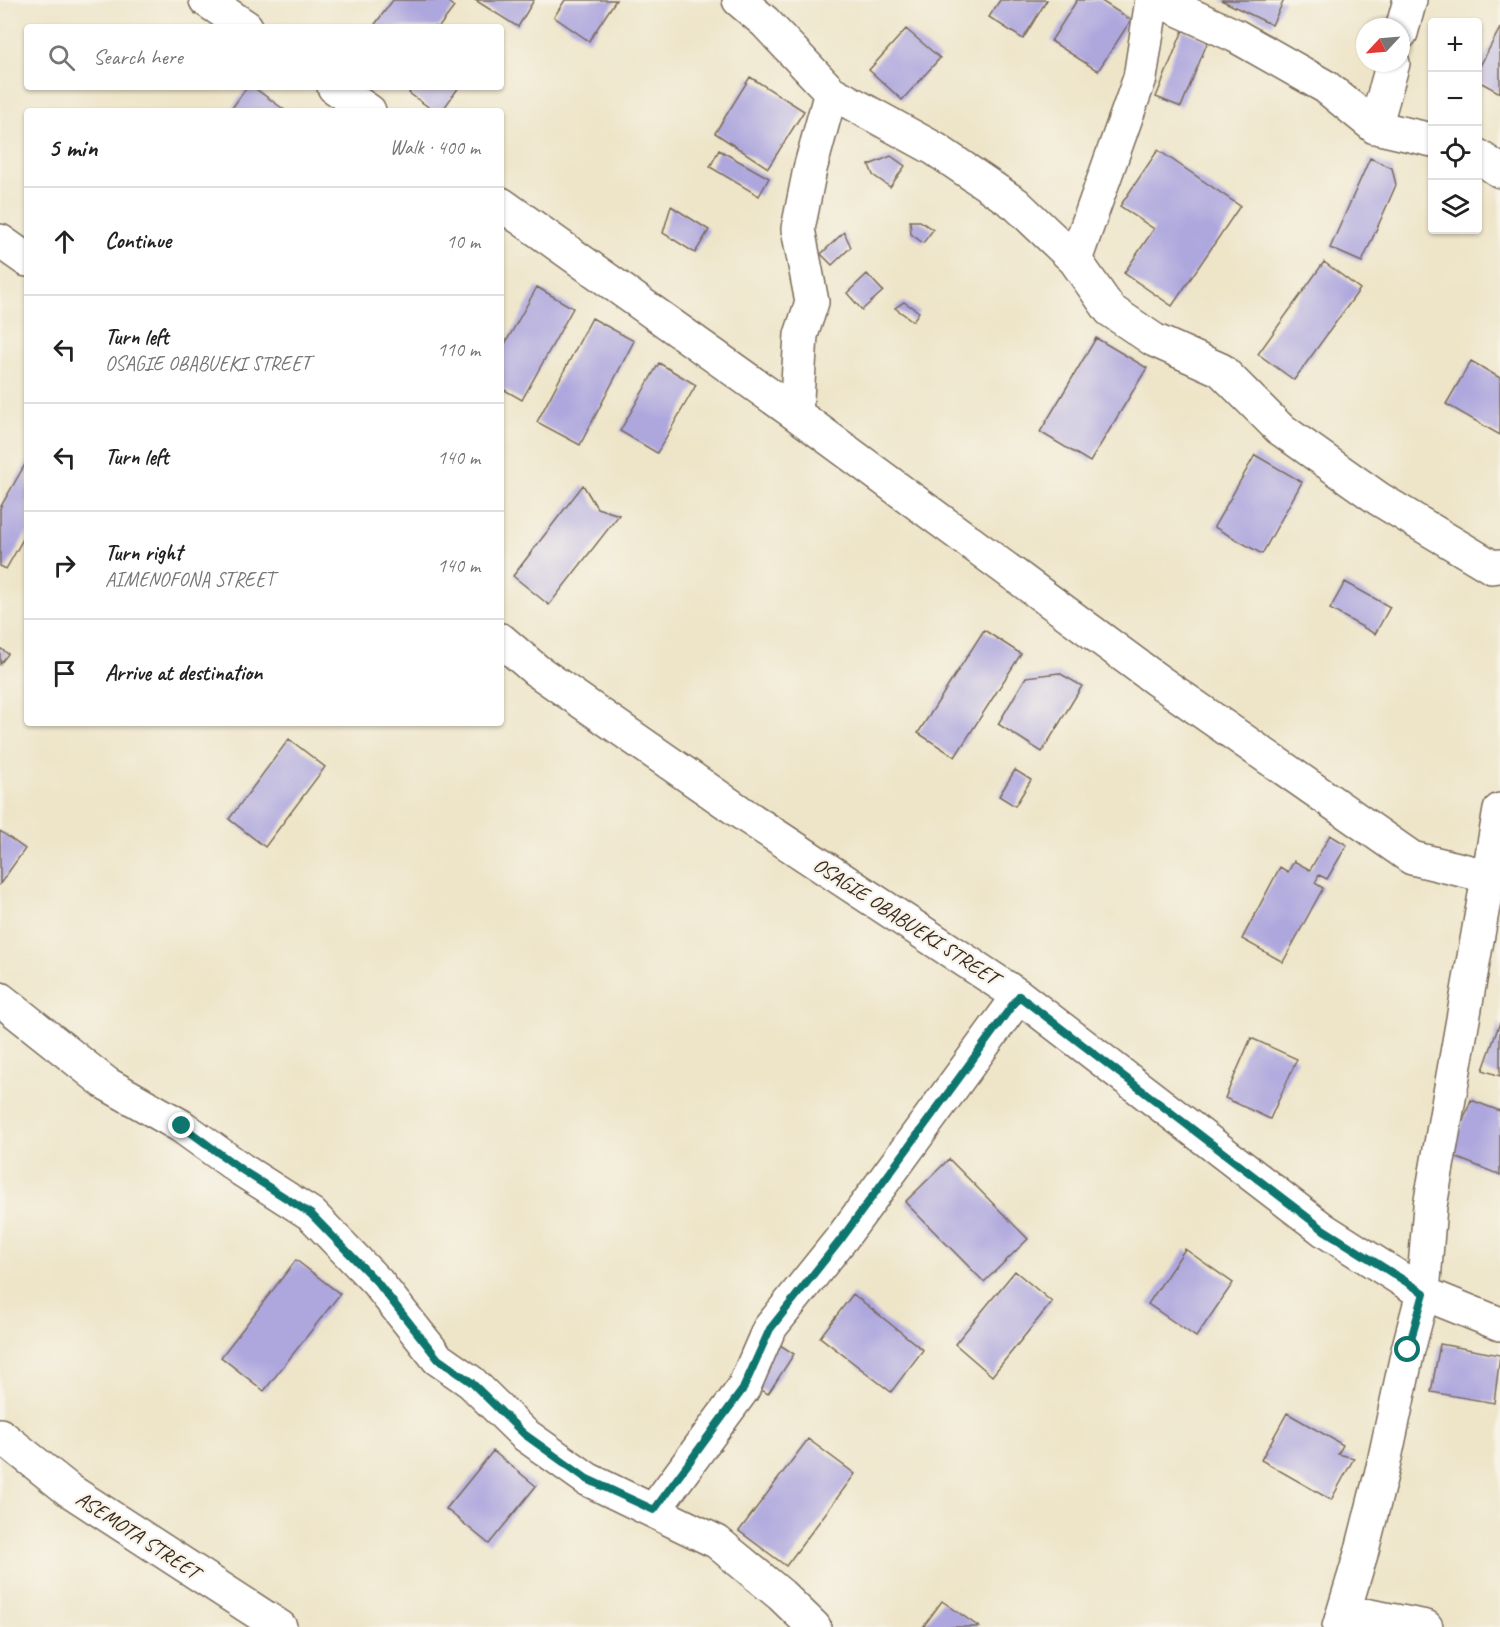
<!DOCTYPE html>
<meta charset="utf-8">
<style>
body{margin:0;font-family:Caveat,sans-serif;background:#f2f2f2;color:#222}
.controls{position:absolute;right:18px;top:18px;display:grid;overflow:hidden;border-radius:6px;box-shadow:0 2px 4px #0004}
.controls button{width:54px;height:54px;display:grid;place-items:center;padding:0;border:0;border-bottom:2px solid #e0e0e0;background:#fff;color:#222;font:30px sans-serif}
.compass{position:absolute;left:1356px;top:18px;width:54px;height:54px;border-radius:50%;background:#fff;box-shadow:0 2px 4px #0004;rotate:244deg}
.stop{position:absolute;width:18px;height:18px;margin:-14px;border:4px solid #0f766e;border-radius:50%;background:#fff}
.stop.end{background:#0f766e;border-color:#fff;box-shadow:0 2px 6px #0008}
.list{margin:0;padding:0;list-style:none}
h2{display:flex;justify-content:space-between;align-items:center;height:78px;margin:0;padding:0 24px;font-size:26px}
h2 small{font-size:20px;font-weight:400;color:#767676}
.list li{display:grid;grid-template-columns:39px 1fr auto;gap:18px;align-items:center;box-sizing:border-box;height:108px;padding:0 24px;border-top:2px solid #e0e0e0}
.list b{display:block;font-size:22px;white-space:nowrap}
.list p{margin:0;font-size:20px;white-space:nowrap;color:#767676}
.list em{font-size:20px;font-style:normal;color:#767676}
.icon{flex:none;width:33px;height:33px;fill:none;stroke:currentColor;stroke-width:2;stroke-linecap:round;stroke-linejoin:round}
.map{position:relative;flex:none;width:1500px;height:1627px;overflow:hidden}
.search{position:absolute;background:#fff;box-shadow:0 2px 4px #0004;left:24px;top:24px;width:480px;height:66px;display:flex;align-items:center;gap:15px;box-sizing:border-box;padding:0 21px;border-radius:6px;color:#767676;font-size:22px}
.panel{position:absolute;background:#fff;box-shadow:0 2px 4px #0004;left:24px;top:108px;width:480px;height:618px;border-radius:6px}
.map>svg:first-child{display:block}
</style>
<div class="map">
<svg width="1500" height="1627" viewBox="0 0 1500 1627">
<rect width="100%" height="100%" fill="#f7f3e8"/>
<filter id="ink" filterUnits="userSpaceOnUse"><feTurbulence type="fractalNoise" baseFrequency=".0167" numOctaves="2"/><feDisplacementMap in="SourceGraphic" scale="12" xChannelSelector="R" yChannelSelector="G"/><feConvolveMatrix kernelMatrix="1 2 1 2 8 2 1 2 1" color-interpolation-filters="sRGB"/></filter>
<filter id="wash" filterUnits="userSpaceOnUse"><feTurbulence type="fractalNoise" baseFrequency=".008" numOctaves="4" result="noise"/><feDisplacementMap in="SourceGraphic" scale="24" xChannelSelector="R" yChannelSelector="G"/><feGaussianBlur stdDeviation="1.35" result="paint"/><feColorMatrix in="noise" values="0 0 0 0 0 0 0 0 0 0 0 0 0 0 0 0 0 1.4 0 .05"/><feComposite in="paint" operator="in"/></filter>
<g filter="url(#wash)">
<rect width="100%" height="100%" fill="#eee5c9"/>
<g id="blocks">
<path fill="#aea7de" d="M 393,0 L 446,0 L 454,7 L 439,27 L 373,27 Z
M 475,0 L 534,0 L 518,27 Z
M 565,0 L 616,0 L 589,41 L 554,17 Z
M 1000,0 L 1047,0 L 1023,39 L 989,17 Z
M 1077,0 L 1100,0 L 1131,20 L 1098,71 L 1051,41 Z
M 1221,0 L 1284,0 L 1272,25 Z
M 1500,28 L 1500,93 L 1478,81 L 1478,70 Z
M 906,29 L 940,58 L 902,100 L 869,70 Z
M 1183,30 L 1208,41 L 1181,107 L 1156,97 Z
M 750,77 L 804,111 L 768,168 L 715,133 Z
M 247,87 L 253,87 L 286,111 L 230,111 Z
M 413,87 L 459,87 L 442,111 L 434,111 L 409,93 Z
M 719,150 L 769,178 L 759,196 L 710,167 Z
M 1158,150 L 1240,206 L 1172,306 L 1124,273 L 1154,229 L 1120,206 Z
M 891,156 L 905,166 L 890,187 L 873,175 L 869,165 Z
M 1370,158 L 1392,168 L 1396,185 L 1362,262 L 1330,248 Z
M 671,206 L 709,230 L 695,253 L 663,233 Z
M 910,221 L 920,221 L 933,230 L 923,243 L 911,234 Z
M 844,232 L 851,247 L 832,265 L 821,254 Z
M 1324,262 L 1360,289 L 1294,380 L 1258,354 Z
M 867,274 L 883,291 L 862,310 L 847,293 Z
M 537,287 L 573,308 L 522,400 L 501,388 L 501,351 Z
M 904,302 L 919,312 L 913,321 L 895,308 Z
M 592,318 L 634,341 L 580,445 L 537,422 Z
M 1096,338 L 1147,368 L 1090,462 L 1040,432 Z
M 1471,361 L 1500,378 L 1500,435 L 1446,404 Z
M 659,363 L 696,385 L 657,453 L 620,431 Z
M 1255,455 L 1302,482 L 1262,554 L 1214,527 Z
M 27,461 L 27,532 L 6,569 L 0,566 L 0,508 Z
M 583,485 L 597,508 L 619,515 L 549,605 L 513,576 Z
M 1345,582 L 1390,607 L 1375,634 L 1330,609 Z
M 984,630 L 1021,654 L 955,757 L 918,733 Z
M 0,648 L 8,654 L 0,664 Z
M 1059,673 L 1082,686 L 1042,752 L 998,724 L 1026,677 Z
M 289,739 L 325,767 L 265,847 L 229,819 Z
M 1015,770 L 1031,780 L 1015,806 L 999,796 Z
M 0,831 L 25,849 L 0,884 Z
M 1330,835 L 1347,845 L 1327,879 L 1319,875 L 1315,883 L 1323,888 L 1283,962 L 1242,939 L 1280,867 L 1288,872 L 1294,861 L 1310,870 Z
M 1500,1022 L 1500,1076 L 1483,1070 Z
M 1251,1038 L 1297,1059 L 1270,1119 L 1225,1098 Z
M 1471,1100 L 1500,1111 L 1500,1175 L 1450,1155 Z
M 949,1159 L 1028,1239 L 984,1282 L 905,1202 Z
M 1185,1249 L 1233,1283 L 1196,1337 L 1148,1304 Z
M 296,1260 L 340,1294 L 264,1391 L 221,1357 Z
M 1015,1271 L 1052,1302 L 992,1376 L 955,1344 Z
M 853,1294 L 923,1350 L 891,1392 L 820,1337 Z
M 774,1341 L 794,1354 L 768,1394 L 749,1382 Z
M 1440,1344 L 1500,1355 L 1494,1403 L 1431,1392 Z
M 1287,1413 L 1343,1445 L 1338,1454 L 1354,1458 L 1331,1500 L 1261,1460 Z
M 808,1439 L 855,1474 L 786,1566 L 739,1531 Z
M 493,1451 L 536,1486 L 489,1544 L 446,1509 Z
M 942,1601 L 979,1627 L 923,1627 Z"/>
</g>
</g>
<g filter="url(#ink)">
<use href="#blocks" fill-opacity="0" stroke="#7a6b5a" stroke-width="1.5"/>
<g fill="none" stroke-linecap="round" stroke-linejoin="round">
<defs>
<path id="street" d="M 206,0 L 246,27
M 739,0 L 765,22 L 831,92 L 935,149 L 1016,204 L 1075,260 L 1110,310 L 1154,340 L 1221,370 L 1279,428 L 1379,499 L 1492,567 L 1500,566
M 1158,0 L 1236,36 L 1326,87 L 1375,127 L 1432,140
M 1401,33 L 1410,0
M 334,87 L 369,111
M 1375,127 L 1393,63
M 1478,156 L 1500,171
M 501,204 L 796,414 L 1157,680 L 1412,858 L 1487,876
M 0,241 L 27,260
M 1075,260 L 1140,78 L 1152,0
M 796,414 L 801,335 L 812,302 L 798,229 L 810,169 L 831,92
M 501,640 L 536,670 L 743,814 L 1019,996 L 1324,1230 L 1423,1293 L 1500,1324
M 0,999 L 107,1084 L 181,1126 L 242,1170 L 311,1214 L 377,1282 L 438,1359 L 471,1382 L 524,1434 L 587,1479 L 717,1542 L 781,1595 L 814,1627
M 0,1435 L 69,1490 L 280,1627
M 654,1510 L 743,1389 L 769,1329 L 842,1238 L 1019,996
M 1344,1611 L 1426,1627
M 1339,1627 L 1361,1554 L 1383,1467 L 1408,1350 L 1423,1293 L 1430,1206 L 1500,810"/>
</defs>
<use href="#street" stroke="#7a6b5a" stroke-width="36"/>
<use href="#street" stroke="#fff" stroke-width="33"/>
</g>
</g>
<g fill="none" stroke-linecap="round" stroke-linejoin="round" filter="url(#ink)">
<path stroke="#0f766e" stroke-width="8" d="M 182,1126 L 242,1170 L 311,1214 L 377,1282 L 438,1359 L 471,1382 L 524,1434 L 587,1479 L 654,1510 L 743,1389 L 770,1329 L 842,1238 L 1019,996 L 1324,1230 L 1424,1293 L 1408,1350"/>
</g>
<g text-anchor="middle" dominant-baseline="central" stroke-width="4.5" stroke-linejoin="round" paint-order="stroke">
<g font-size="21" fill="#3b2a1e" stroke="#f7f3e8">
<text transform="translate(906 921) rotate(33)">OSAGIE OBABUEKI STREET</text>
<text transform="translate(138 1535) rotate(33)">ASEMOTA STREET</text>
</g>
</g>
</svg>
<div class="controls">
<button>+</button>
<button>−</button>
<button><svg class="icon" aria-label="locate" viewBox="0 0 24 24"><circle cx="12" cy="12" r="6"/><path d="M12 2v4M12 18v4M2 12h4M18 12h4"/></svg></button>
<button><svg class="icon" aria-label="layers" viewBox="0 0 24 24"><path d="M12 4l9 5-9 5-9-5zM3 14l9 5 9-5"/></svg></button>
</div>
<svg class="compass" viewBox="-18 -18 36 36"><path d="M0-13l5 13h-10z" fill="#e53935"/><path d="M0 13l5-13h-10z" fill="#767676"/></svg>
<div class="stop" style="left:1408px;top:1350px"></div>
<div class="stop end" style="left:182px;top:1126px"></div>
<div class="search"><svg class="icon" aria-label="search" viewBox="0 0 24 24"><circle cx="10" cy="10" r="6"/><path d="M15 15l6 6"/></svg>Search here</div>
<section class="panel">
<h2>5 min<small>Walk · 400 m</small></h2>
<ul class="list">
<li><svg class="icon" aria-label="ahead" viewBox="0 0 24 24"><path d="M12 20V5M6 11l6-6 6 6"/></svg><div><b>Continue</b></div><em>10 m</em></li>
<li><svg class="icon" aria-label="left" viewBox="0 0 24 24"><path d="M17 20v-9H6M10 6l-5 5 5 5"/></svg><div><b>Turn left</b><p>OSAGIE OBABUEKI STREET</p></div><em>110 m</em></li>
<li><svg class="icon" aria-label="left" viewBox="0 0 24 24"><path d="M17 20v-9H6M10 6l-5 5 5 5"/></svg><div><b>Turn left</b></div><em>140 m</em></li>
<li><svg class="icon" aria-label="right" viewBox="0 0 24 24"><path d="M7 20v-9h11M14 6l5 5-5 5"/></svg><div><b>Turn right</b><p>AIMENOFONA STREET</p></div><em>140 m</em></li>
<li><svg class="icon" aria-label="arrive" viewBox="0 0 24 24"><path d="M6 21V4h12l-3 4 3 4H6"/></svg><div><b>Arrive at destination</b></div></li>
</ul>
</section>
</div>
